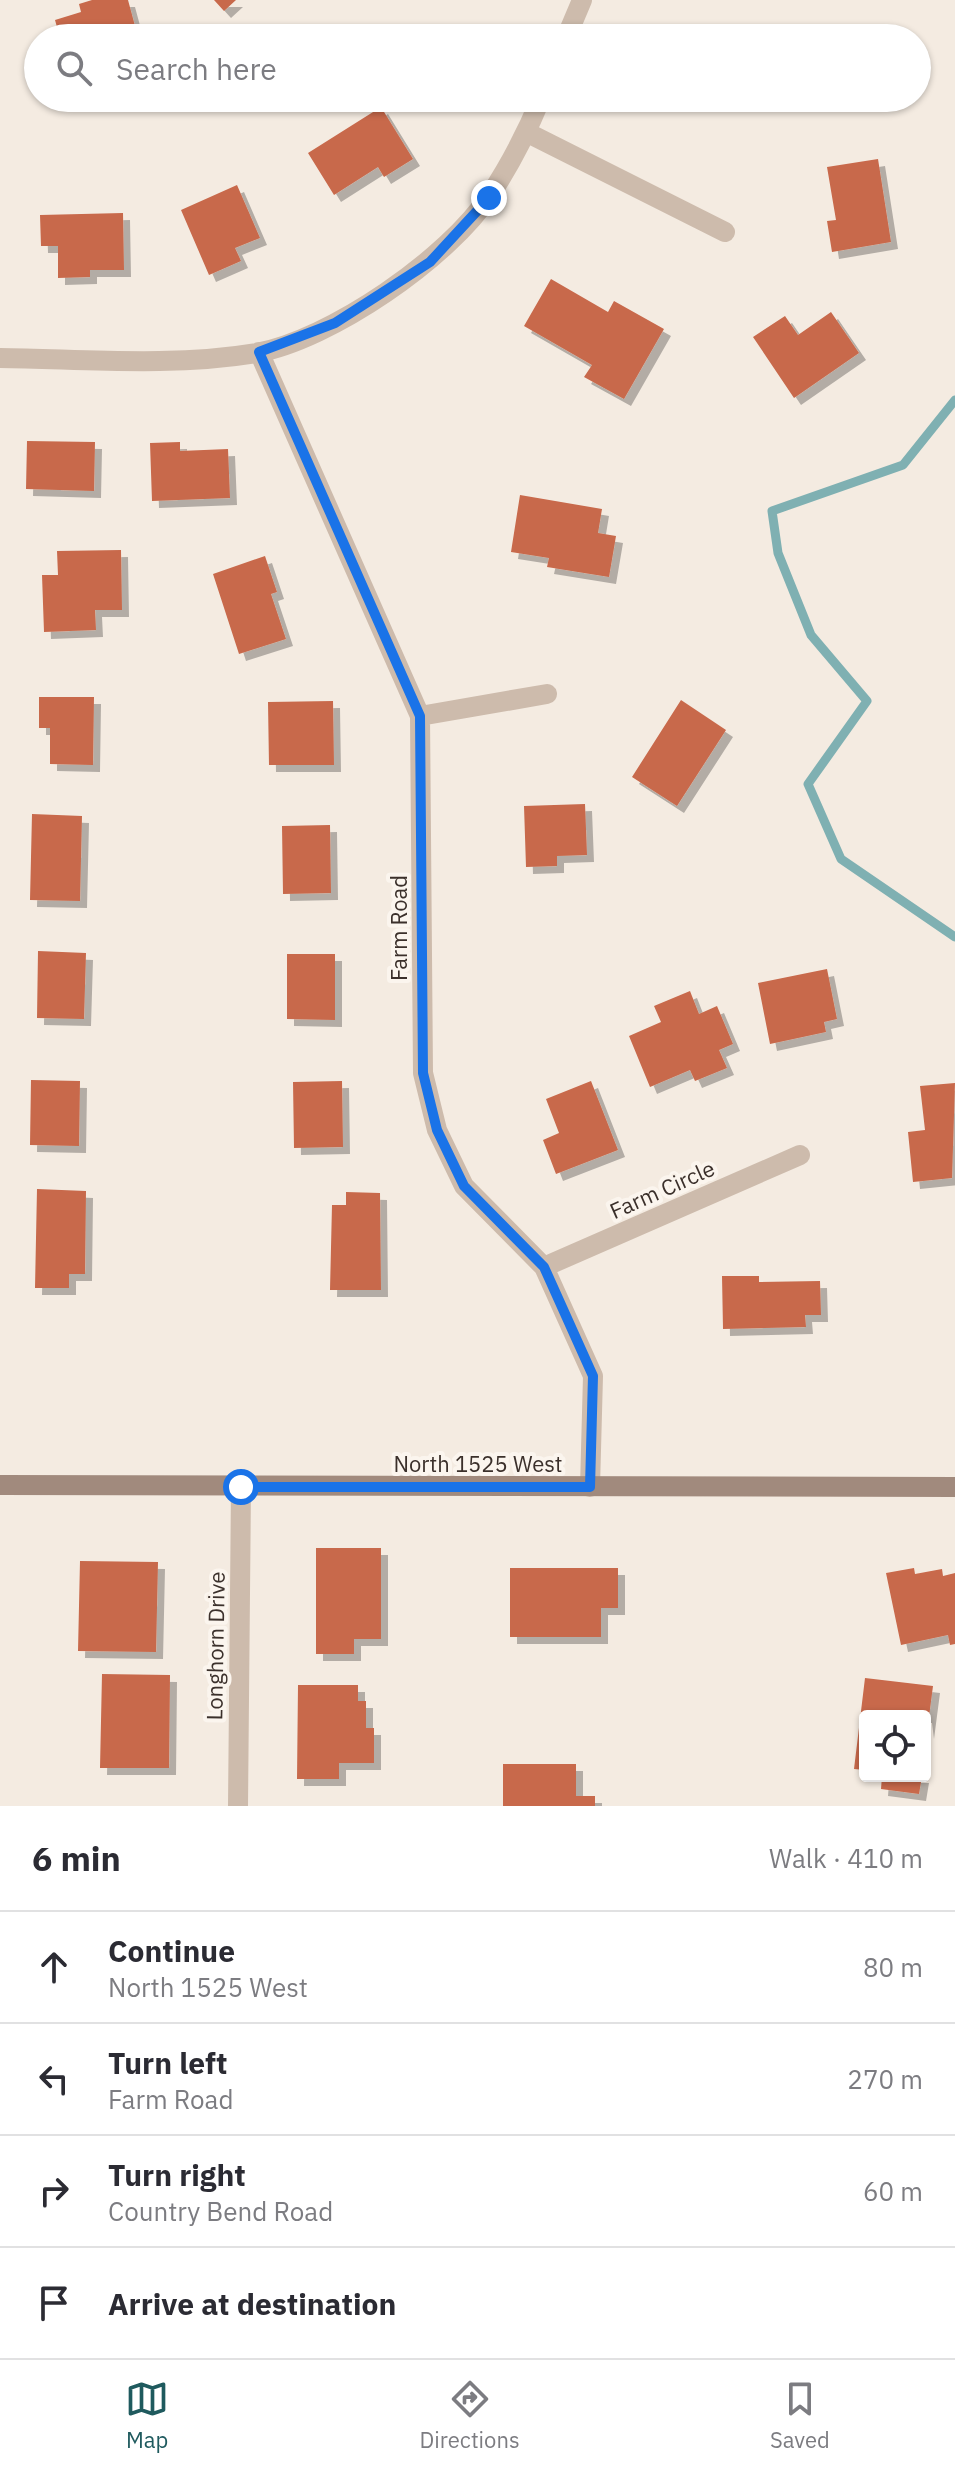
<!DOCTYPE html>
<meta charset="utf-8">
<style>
body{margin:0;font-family:"IBM Plex Sans",sans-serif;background:#f2f2f3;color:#2b2b33}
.controls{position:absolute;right:24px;bottom:24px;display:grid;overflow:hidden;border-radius:8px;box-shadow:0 2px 6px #0004}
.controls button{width:72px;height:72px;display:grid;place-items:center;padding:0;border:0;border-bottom:2px solid #e1e1e2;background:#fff;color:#2b2b33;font:40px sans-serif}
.stop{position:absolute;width:24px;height:24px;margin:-18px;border:6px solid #1a73e8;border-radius:50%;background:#fff}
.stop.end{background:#1a73e8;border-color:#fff;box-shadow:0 2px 8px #0008}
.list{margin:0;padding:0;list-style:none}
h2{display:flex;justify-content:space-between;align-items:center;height:104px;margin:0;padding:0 32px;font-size:34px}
h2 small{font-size:26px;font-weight:400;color:#7c7c81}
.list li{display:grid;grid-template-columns:52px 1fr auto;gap:24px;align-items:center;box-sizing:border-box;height:112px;padding:0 32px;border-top:2px solid #e1e1e2}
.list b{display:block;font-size:30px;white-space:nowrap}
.list p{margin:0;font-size:26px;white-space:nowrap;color:#7c7c81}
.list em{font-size:26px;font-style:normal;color:#7c7c81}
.icon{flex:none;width:44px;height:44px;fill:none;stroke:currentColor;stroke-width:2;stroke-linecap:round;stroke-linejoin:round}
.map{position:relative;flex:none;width:955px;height:1806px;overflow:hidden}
.search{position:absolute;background:#fff;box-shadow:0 2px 6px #0004;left:24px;right:24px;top:24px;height:88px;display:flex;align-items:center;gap:20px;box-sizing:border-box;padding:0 28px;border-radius:44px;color:#7c7c81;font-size:30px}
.sheet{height:552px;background:#fff}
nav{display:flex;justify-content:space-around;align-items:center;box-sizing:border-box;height:112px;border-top:2px solid #e1e1e2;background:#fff;font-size:22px;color:#7c7c81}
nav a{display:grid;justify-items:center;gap:4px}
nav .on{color:#1f5a5e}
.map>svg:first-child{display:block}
</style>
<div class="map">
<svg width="955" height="1806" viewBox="0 0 955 1806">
<defs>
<filter id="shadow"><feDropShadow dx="7" dy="7" stdDeviation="0" flood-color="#0004"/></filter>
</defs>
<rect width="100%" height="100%" fill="#f4ebe1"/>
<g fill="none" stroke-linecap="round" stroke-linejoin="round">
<path stroke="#7fb0b2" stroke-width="9" d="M 955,400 L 903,465 L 772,511 L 778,553 L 811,635 L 867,701 L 808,784 L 841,859 L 955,937"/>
</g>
<path fill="#c8694b" filter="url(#shadow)" d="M 92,0 L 128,0 L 135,26 L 121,30 L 124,38 L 60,38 L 55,20 L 81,12 L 79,4 Z
M 214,0 L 236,0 L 224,11 Z
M 381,107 L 413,159 L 384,177 L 378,167 L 334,195 L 308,153 Z
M 878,159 L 891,242 L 832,252 L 827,221 L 836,220 L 827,167 Z
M 237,185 L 260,238 L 235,248 L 241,261 L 209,275 L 181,210 Z
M 123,213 L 124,270 L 90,270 L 90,277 L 58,278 L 58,246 L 41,246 L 40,215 Z
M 551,279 L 608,312 L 614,301 L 664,329 L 624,399 L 584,377 L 592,365 L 524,326 Z
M 831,312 L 859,353 L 794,398 L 753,337 L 785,316 L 798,335 Z
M 27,441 L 95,442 L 94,491 L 26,489 Z
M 180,442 L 180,451 L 228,449 L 230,498 L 152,501 L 150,443 Z
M 520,495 L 602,509 L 598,533 L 616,536 L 609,577 L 547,567 L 549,558 L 511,552 Z
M 121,550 L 122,610 L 95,610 L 96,630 L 44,632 L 42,575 L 58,575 L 57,551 Z
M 265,556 L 277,592 L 271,594 L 286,639 L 239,654 L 213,574 Z
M 39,697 L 94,697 L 93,765 L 50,764 L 50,728 L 39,728 Z
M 681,700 L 726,730 L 677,806 L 632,777 Z
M 333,701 L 334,765 L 269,765 L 268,702 Z
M 585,804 L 587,855 L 557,856 L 557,866 L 526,867 L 524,806 Z
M 32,814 L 82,816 L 80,901 L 30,900 Z
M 330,825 L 331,893 L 283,894 L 282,826 Z
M 38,951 L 86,953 L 84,1019 L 37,1018 Z
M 287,954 L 335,954 L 335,1020 L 287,1019 Z
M 827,969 L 837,1019 L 824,1022 L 826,1032 L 770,1044 L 758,983 Z
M 690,991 L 699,1014 L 717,1006 L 733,1044 L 719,1050 L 727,1068 L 695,1081 L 690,1070 L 650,1087 L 629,1036 L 661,1022 L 654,1006 Z
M 31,1080 L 80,1081 L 79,1146 L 30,1145 Z
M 342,1081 L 343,1147 L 294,1148 L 293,1082 Z
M 591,1081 L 618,1150 L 556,1174 L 543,1140 L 559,1133 L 546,1099 Z
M 955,1083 L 952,1178 L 913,1182 L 908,1132 L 925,1130 L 920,1086 Z
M 37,1189 L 86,1191 L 85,1274 L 69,1274 L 69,1288 L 35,1288 Z
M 346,1192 L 380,1193 L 381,1290 L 330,1290 L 332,1205 L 346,1205 Z
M 722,1276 L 759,1276 L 759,1282 L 820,1281 L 821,1315 L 805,1315 L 806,1327 L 723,1329 Z
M 316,1548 L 381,1548 L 381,1639 L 354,1639 L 354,1654 L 316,1654 Z
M 80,1561 L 158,1562 L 156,1652 L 78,1651 Z
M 510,1568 L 618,1568 L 618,1608 L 601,1608 L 601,1637 L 510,1637 Z
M 914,1568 L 915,1574 L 942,1569 L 943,1576 L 955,1573 L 955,1644 L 950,1645 L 948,1635 L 901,1645 L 886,1573 Z
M 102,1674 L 170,1675 L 169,1768 L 100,1768 Z
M 865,1678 L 933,1686 L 927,1732 L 925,1716 L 865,1716 L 865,1770 L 854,1769 Z
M 298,1685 L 358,1685 L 358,1701 L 366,1701 L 366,1728 L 374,1728 L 374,1763 L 339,1763 L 339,1779 L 297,1779 Z
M 503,1764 L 576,1764 L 576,1796 L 595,1796 L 595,1806 L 503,1806 Z
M 882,1776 L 922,1776 L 919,1794 L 881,1789 Z"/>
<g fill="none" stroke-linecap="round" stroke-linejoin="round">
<path stroke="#cdbbac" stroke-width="20" d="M 566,38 L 582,0
M 526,132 L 725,232
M 259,352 L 420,716 L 423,1073 L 437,1130 L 464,1186 L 544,1267 L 593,1376 L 590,1487
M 0,358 C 85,359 172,367 256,353 C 330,340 449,258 490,195 C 510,165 527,132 541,98
M 420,716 L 547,694
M 544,1267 L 800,1155
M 238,1806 L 241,1487"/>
<path stroke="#a18a7d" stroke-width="20" d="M 0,1485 L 955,1487"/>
</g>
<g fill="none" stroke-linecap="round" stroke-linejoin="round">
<path stroke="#1a73e8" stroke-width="10" d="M 241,1487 L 590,1487 L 593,1376 L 544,1267 L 464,1186 L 437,1130 L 423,1073 L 420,716 L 259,352 L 335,323 L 430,262 L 489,198"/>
</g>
<g text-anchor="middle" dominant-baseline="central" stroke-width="8" stroke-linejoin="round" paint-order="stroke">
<g font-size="22" fill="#3b302b" stroke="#fbf5ee">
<text transform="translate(398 928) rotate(-90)">Farm Road</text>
<text transform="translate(662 1189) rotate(-24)">Farm Circle</text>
<text x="478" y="1463">North 1525 West</text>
<text transform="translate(215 1646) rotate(-89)">Longhorn Drive</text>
</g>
</g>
</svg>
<div class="controls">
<button><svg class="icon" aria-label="locate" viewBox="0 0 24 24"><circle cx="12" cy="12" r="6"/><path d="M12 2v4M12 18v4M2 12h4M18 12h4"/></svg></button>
</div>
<div class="stop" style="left:241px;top:1487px"></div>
<div class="stop end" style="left:489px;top:198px"></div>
<div class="search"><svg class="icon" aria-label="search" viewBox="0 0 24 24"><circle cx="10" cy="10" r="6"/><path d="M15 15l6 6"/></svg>Search here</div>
</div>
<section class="sheet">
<h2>6 min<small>Walk · 410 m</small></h2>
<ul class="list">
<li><svg class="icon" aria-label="ahead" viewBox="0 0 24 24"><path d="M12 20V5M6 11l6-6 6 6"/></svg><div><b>Continue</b><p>North 1525 West</p></div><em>80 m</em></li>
<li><svg class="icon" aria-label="left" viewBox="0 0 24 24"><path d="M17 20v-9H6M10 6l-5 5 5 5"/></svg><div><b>Turn left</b><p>Farm Road</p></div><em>270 m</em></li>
<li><svg class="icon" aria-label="right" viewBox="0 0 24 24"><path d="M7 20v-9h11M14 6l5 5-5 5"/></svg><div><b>Turn right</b><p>Country Bend Road</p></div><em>60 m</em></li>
<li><svg class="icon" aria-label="arrive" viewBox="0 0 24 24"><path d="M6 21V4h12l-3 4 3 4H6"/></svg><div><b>Arrive at destination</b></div></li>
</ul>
</section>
<nav>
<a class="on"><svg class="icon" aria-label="map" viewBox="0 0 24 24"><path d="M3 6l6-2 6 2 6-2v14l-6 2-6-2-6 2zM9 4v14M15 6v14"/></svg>Map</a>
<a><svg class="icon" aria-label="directions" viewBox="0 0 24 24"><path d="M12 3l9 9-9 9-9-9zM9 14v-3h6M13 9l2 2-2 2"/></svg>Directions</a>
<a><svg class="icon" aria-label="saved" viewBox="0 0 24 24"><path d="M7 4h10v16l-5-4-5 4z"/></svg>Saved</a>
</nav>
